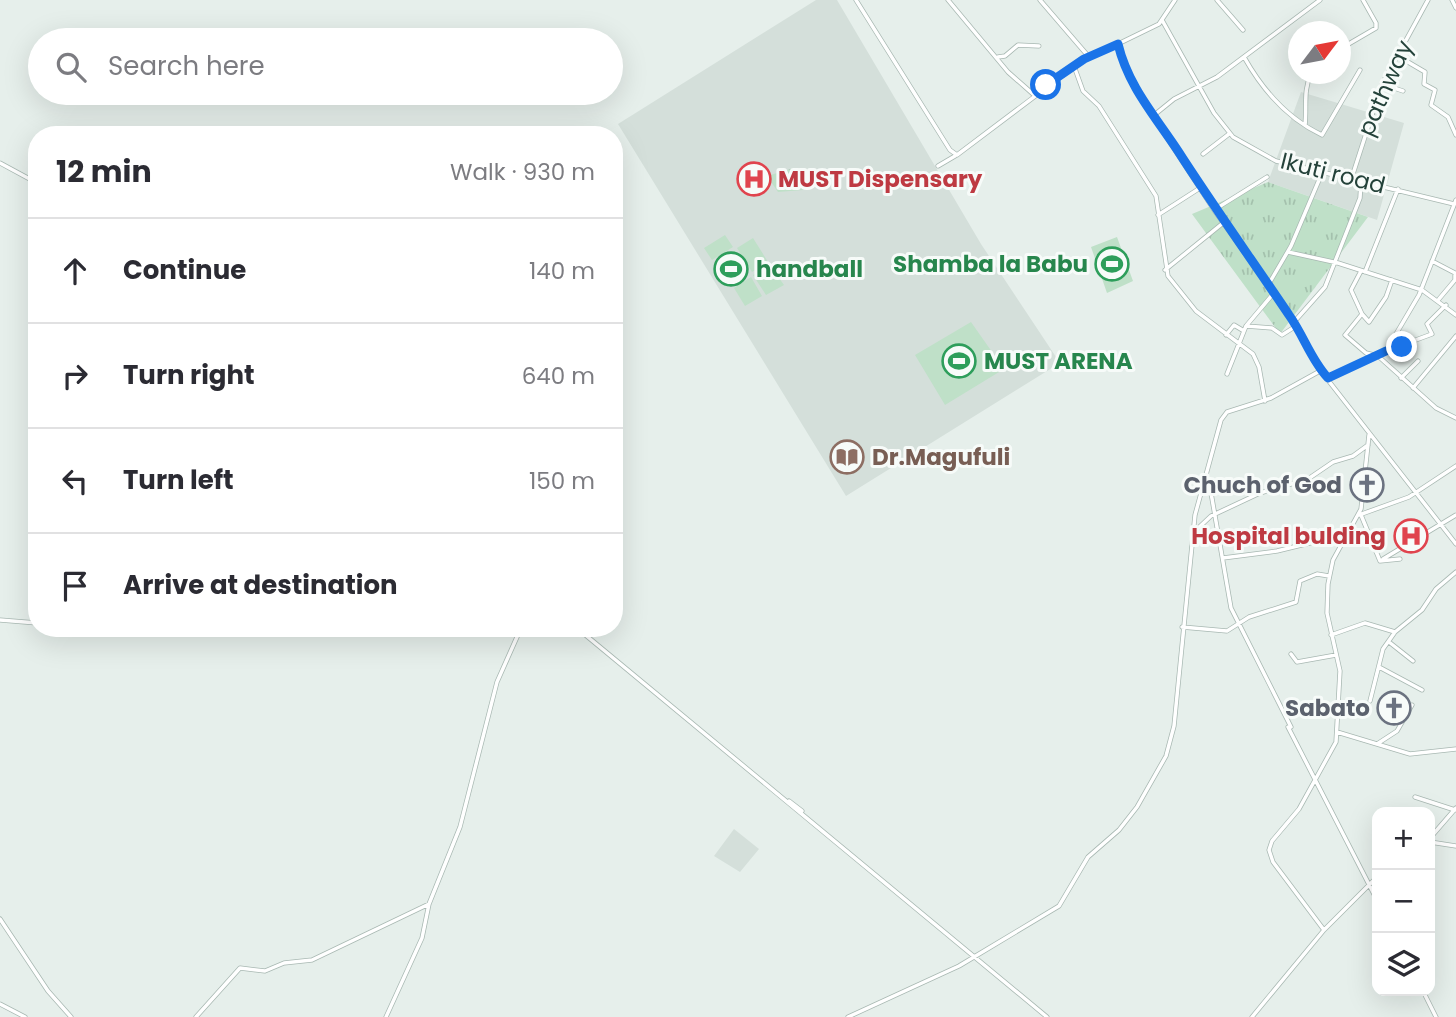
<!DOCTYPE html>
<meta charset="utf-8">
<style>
body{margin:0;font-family:Poppins,sans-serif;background:#f2f2f3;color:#2b2b33}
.controls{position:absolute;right:21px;bottom:21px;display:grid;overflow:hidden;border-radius:14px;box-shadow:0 7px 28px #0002}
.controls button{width:63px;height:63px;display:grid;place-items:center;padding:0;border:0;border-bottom:2px solid #e1e1e2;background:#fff;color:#2b2b33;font:35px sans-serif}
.compass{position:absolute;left:1288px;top:21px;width:63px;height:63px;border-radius:50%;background:#fff;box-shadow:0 7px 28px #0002;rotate:58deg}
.stop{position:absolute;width:21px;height:21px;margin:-16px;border:5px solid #1a73e8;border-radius:50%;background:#fff}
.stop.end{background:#1a73e8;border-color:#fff;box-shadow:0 2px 7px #0008}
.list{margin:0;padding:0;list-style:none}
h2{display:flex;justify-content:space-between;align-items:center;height:91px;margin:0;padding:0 28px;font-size:30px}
h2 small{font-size:23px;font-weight:400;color:#7c7c81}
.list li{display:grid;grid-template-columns:46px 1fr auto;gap:21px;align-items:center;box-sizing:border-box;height:105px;padding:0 28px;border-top:2px solid #e1e1e2}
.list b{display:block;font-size:26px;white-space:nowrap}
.list em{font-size:23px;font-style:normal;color:#7c7c81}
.icon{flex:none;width:38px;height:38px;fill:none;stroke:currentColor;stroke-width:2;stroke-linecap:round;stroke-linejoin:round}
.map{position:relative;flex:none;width:1456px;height:1017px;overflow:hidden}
.search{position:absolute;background:#fff;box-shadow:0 7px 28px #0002;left:28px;top:28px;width:595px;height:77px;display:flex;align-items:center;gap:18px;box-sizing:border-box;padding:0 24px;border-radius:38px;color:#7c7c81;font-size:26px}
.panel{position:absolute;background:#fff;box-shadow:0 7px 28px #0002;left:28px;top:126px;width:595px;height:511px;border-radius:28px}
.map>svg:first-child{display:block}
</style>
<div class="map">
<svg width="1456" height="1017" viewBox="0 0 1456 1017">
<defs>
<pattern id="grass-tufts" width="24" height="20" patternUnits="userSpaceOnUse" patternTransform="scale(1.75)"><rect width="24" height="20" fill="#bfe0c8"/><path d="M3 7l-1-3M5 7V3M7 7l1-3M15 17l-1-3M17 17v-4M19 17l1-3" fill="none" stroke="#a4c1ad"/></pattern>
</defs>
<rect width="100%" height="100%" fill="#e6efeb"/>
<path fill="#d4dfda" d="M 816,0 L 837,0 L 981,244 L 1060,363 L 846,496 L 618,124 Z
M 1301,92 L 1404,123 L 1377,220 L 1268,182 Z
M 734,829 L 759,849 L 740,872 L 714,856 Z"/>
<path fill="url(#grass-tufts)" d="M 794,168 L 803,190 L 778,192 L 767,176 Z
M 1268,182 L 1368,217 L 1280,334 L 1192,214 Z"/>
<path fill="#bfe0c8" d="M 725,235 L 733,247 L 712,260 L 704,248 Z
M 1117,237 L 1133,281 L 1107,293 L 1091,247 Z
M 753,238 L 768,262 L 752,272 L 737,248 Z
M 735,251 L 748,274 L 727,287 L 714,264 Z
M 770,265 L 784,285 L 766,295 L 753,275 Z
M 751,277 L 762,296 L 745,306 L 734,288 Z
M 971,322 L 1004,369 L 945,405 L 915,355 Z"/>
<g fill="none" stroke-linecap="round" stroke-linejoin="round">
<defs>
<path id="minor" d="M 856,0 L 950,150 L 957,155 L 1079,63 L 1159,24 L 1175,0
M 948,0 L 1008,72 L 1033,94
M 1040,0 L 1089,57
M 1217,0 L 1243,30
M 1452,0 L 1456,8
M 1162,20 L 1214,113 L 1233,137 L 1276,161 L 1454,204
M 1119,44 L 1126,71 L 1137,92 L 1214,210 L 1290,316 L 1317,366 L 1456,544
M 1340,49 L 1376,28 L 1376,23 L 1363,0
M 1396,55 L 1425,72 L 1424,84 L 1435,90 L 1431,105 L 1448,117 L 1456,135
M 998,57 L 1005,56 L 1018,45 L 1039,46
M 1244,57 C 1262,89 1288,119 1322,135 L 1360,70
M 1074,66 L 1083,91 L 1099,106 L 1156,196 L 1168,276 L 1196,311 L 1253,354 L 1259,367 L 1265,401
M 1382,84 L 1403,91
M 1153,116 L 1174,99 L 1217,77 L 1320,0
M 1305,125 C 1307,107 1303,90 1311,74
M 1203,154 L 1229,134
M 0,163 L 37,183
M 938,166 L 955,156
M 1351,180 L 1382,84 L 1428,0
M 1214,210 L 1267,177
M 1158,215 L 1200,188
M 1288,252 L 1338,263 L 1422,290 L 1456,315
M 1432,261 L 1455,273
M 1165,270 L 1223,223
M 1361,271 L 1351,290 L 1362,314 L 1369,322 L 1386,297 L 1392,280
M 1365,272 L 1398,189
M 1267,287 L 1291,246 L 1322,173
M 1439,299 L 1455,280 L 1455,273
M 1362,314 L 1345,335 L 1366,353 L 1378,356 L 1436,408 L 1456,418
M 1294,322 L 1325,287 L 1360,198 L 1361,182
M 1246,326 L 1272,328 L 1282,335 L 1296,326
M 1226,335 L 1234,325 L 1244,331
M 1386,351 L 1432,334 L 1427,324 L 1446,305
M 1227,374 L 1246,326 L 1273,294
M 1328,378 L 1386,351 L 1419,295 L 1456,200
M 1401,378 L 1418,361
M 1413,388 L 1456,336
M 1204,478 L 1210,487 L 1231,608 L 1291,727
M 1359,515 L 1409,497 L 1456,466
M 1361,515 L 1380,561 L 1400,559
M 1194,532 L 1211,516 L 1260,493 L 1308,479 L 1333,462 L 1353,456 L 1368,445
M 1223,558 L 1277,551 L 1347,534
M 1383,559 L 1456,515
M 0,620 L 37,623
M 1182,627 L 1227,631 L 1249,617 L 1296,602 L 1300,581 L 1317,574 L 1329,576
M 115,628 L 131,628
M 577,628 L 1047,1017
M 1331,635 L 1365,623 L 1395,632
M 1389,642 L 1413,661
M 1291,654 L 1297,662 L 1336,655
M 1379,667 L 1422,690
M 1370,701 L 1383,649 L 1395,632 L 1422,610 L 1436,589 L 1456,572
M 1288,727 L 1377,900
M 1337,732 L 1410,754 L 1456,749
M 1377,744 L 1397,731 L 1412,705
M 1415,797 L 1455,810
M 789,801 L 802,811
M 1430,838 L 1456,808
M 1430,842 L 1456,846
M 0,919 L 48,991 L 71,1017
M 1324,930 L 1273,862 L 1269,850 L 1272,841 L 1299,809 L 1336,742 L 1340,671 L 1327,613 L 1328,584 L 1333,560 L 1361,509 L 1369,435
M 1423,991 L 1436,1017
M 0,1004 L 25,1017
M 196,1017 L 240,968 L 265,971 L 284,963 L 312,960 L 429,904
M 386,1017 L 422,938 L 429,904 L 460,827 L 497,682 L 521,628
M 848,1017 L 959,966 L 1059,906 L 1088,857 L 1119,830 L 1137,807 L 1166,756 L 1174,726 L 1195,515 L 1221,420 L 1227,412 L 1271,398 L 1320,371
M 1252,1017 L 1324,930 L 1377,877"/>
</defs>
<use href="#minor" stroke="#a8b8b2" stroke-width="5"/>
<use href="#minor" stroke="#fff" stroke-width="3.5"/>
</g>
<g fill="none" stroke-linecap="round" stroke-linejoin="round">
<path stroke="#1a73e8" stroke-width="9" d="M 1046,85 L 1084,59 L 1118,44 C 1128,86 1155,116 1178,151 C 1214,207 1252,260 1289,315 C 1304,336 1311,360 1328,378 L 1386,351 L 1402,347"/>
</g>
<defs>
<symbol id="hospital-ring" viewBox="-11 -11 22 22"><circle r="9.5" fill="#f7fbf9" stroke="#e0444e" stroke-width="1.5"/><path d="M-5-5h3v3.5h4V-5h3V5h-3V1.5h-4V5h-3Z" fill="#e0444e"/></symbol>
<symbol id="stadium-ring" viewBox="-11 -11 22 22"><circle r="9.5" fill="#f7fbf9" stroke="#2e9e5b" stroke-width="1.5"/><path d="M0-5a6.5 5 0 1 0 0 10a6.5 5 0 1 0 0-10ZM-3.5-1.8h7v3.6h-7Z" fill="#2e9e5b"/></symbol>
<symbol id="library-ring" viewBox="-11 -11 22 22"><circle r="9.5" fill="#f7fbf9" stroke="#8d6e63" stroke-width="1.5"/><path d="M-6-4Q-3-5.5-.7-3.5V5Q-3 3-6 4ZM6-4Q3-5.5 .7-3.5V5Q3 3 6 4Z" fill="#8d6e63"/></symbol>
<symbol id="church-ring" viewBox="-11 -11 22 22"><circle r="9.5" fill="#f7fbf9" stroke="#6b7280" stroke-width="1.5"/><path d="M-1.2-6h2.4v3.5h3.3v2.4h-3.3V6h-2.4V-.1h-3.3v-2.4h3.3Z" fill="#6b7280"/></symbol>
</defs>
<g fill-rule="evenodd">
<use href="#hospital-ring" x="735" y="160" width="38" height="38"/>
<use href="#stadium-ring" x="1093" y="245" width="38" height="38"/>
<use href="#stadium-ring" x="712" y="250" width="38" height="38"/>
<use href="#stadium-ring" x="940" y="342" width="38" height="38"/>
<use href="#library-ring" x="828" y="438" width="38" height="38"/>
<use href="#church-ring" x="1348" y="466" width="38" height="38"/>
<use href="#hospital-ring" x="1392" y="517" width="38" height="38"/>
<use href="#church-ring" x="1375" y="689" width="38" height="38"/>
</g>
<g text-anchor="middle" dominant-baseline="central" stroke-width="6" stroke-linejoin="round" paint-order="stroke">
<g font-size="23" fill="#24423a" stroke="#f7fbf9">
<text transform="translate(1385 88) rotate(-66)">pathway</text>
<text transform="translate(1333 173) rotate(14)">Ikuti road</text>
</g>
<g font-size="23" font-weight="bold" fill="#be3a42" stroke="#f7fbf9" text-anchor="start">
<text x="778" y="179">MUST Dispensary</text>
<text x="1386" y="536" text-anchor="end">Hospital bulding</text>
</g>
<g font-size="23" font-weight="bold" fill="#27864d" stroke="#f7fbf9" text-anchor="start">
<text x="1088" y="264" text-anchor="end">Shamba la Babu</text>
<text x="756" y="269">handball</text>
<text x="984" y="361">MUST ARENA</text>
</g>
<g font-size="23" font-weight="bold" fill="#785e54" stroke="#f7fbf9" text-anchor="start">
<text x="872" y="457">Dr.Magufuli</text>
</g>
<g font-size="23" font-weight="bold" fill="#5b616d" stroke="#f7fbf9" text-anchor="end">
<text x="1342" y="485">Chuch of God</text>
<text x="1370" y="708">Sabato</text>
</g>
</g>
</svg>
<div class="controls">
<button>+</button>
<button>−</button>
<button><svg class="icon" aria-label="layers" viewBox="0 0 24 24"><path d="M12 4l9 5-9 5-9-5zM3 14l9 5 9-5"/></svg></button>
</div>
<svg class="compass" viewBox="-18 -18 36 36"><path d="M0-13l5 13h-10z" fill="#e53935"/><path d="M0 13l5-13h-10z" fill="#7c7c81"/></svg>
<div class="stop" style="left:1046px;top:85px"></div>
<div class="stop end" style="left:1402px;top:347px"></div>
<div class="search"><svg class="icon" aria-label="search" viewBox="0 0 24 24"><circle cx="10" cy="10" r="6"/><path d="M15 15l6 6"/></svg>Search here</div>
<section class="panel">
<h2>12 min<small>Walk · 930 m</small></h2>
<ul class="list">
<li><svg class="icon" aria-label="ahead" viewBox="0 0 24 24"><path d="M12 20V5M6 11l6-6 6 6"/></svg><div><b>Continue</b></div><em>140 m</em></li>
<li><svg class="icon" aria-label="right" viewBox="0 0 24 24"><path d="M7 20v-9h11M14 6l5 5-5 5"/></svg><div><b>Turn right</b></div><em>640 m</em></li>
<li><svg class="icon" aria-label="left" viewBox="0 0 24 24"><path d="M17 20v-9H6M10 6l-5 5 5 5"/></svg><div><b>Turn left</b></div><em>150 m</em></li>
<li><svg class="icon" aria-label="arrive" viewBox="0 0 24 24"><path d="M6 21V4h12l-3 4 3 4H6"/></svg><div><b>Arrive at destination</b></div></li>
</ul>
</section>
</div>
